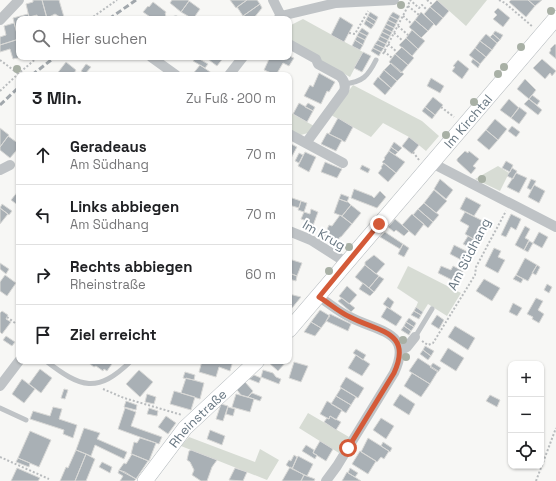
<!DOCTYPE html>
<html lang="de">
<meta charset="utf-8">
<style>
body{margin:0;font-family:"Space Grotesk",sans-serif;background:#f2f2f2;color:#202124}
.controls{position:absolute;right:12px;bottom:12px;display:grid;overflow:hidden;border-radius:8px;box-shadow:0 1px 3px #0004}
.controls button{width:36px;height:36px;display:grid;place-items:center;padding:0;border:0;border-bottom:1px solid #e0e0e0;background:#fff;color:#202124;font:20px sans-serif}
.stop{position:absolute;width:12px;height:12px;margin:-9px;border:3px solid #d45a38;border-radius:50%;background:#fff}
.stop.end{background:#d45a38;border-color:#fff;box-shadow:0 1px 4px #0008}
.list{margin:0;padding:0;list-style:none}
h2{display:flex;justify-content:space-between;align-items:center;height:52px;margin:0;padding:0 16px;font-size:17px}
h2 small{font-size:13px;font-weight:400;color:#757577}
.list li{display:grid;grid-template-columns:26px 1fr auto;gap:12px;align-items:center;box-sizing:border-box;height:60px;padding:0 16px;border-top:1px solid #e0e0e0}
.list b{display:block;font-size:15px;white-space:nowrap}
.list p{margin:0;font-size:13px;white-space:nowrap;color:#757577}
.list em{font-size:13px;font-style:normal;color:#757577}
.icon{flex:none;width:22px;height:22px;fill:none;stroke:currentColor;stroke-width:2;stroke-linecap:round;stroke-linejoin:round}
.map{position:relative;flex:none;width:556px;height:481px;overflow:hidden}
.search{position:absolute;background:#fff;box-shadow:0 1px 3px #0004;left:16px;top:16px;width:276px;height:44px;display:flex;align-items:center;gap:10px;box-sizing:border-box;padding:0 14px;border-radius:8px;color:#757577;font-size:15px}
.panel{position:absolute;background:#fff;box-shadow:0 1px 3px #0004;left:16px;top:72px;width:276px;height:292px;border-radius:8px}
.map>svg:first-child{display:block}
</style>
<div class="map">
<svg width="556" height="481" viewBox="0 0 556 481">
<rect width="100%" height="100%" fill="#f7f7f5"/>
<path fill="#d7dcd4" d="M 437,0 L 487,0 L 466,26 Z
M 303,19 L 363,52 L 350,77 L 321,61 L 289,40 L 289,26 Z
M 353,85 L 422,121 L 439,136 L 426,151 L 409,137 L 383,123 L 371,137 L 331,115 Z
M 289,112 L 314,126 L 308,133 L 297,136 L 289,132 Z
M 498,166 L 509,173 L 500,191 L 475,179 Z
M 408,266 L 461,293 L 447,316 L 428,304 L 423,312 L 416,307 L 418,302 L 397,288 Z
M 308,413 L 349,437 L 339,453 L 299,428 Z
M 189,437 L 255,462 L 260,449 L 279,460 L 267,480 L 181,446 Z"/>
<path fill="#a9b0b5" stroke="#d9d9d7" d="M 33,0 L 42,0 L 47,19 L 38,19 L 37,15 L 29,17 L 26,4 L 33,2 Z
M 42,0 L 59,0 L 64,17 L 60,17 L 55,14 L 47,18 Z
M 172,0 L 188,0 L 189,1 L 181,12 L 170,3 Z
M 230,0 L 247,0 L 236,8 Z
M 247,0 L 257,0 L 260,4 L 243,16 L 237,7 Z
M 437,0 L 449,11 L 443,18 L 430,7 Z
M 511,0 L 528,0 L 535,6 L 526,17 L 509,2 Z
M 528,0 L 542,0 L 535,6 Z
M 189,1 L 200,9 L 193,19 L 181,12 Z
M 153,2 L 166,12 L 165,14 L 166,15 L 163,19 L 153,19 L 143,12 L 148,6 L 149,7 Z
M 260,4 L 262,8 L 253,19 L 240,19 L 243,16 Z
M 430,7 L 443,18 L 436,26 L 424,14 Z
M 498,8 L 510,18 L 503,27 L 493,19 L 497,15 L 494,12 Z
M 370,12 L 378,17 L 376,21 L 368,16 Z
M 393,12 L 400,16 L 398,20 L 390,16 Z
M 421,12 L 434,24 L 428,31 L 415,20 Z
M 28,14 L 30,19 L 19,19 L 19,33 L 17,34 L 13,18 Z
M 368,16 L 376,21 L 374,25 L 366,20 Z
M 390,16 L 398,20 L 396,24 L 388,20 Z
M 340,17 L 353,25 L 344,42 L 331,35 Z
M 366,20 L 374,25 L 371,29 L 364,24 Z
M 388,20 L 396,24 L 394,28 L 386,24 Z
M 415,20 L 428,31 L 421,38 L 409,27 Z
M 14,23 L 19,39 L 0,45 L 0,37 L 6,35 L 4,26 Z
M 386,24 L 394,28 L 392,32 L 384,28 Z
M 362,28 L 369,33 L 367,36 L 359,32 Z
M 384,28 L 392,32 L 390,36 L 382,32 Z
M 412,30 L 425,41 L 418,49 L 406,38 Z
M 495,31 L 503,35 L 500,40 L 493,34 Z
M 359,32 L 367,36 L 365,40 L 357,36 Z
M 382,32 L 390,36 L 388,40 L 380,36 Z
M 486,34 L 497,43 L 492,50 L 480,41 Z
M 493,34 L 500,40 L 497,43 L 490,37 Z
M 357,36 L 365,40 L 363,45 L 355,40 Z
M 380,36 L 388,40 L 386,44 L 378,40 Z
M 406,38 L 418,49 L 412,56 L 399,45 Z
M 19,39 L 19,57 L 22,57 L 13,59 L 10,49 L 0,52 L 0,45 Z
M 355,40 L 363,45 L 360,50 L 352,46 Z
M 378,40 L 386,44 L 384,48 L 375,44 Z
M 480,41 L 492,50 L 486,57 L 475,48 Z
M 375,44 L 384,48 L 381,52 L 373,48 Z
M 555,44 L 556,45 L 556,59 L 549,53 L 551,50 L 550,49 Z
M 402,47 L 414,58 L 408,65 L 395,54 Z
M 373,48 L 381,52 L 379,56 L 371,51 Z
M 475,48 L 486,57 L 480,64 L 469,55 Z
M 363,52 L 371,56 L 362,72 L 354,68 Z
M 395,54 L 408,65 L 401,73 L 389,62 Z
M 289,56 L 294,58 L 289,66 L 283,63 L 276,75 L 264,70 L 270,57 L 289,57 Z
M 196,57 L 208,64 L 205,68 L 193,61 Z
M 205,57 L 224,57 L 217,66 Z
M 473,59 L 480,64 L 478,68 L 471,62 Z
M 542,59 L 556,71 L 552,76 L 550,73 L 545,79 L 533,68 Z
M 458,60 L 469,69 L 462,79 L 452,71 L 455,67 L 453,66 Z
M 66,62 L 76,70 L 73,75 L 56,75 Z
M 391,63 L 404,74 L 397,81 L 384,70 Z
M 86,64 L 91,67 L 85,74 L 81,71 Z
M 200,65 L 213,74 L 212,75 L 192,75 Z
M 384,70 L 397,81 L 391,88 L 379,77 Z
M 319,73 L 335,82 L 329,92 L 327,91 L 321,104 L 304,96 L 310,85 L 313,87 Z
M 378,77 L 391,88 L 385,95 L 373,84 Z
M 431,78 L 444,86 L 440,93 L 427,86 Z
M 525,79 L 536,90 L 529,99 L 517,89 Z
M 532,95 L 540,101 L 537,105 L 529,99 Z
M 433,97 L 443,105 L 435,115 L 425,107 Z
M 509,99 L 519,108 L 511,118 L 500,110 Z
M 529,99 L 542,110 L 538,115 L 524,104 Z
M 299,103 L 313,111 L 307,122 L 293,114 Z
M 308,103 L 315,107 L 313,111 L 305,107 Z
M 425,107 L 435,115 L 432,119 L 422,111 Z
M 519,107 L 527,113 L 519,124 L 511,118 Z
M 338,118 L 353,127 L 345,142 L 329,134 Z
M 495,119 L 507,129 L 498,140 L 486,130 Z
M 512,126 L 520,132 L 516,137 L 508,131 Z
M 0,128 L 9,135 L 0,147 Z
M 486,130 L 498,140 L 489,150 L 477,140 Z
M 327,133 L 342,140 L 336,151 L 321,144 Z
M 8,136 L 19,144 L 16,151 L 10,158 L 0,150 L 0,147 Z
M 409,137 L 419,145 L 412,154 L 402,146 Z
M 394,142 L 402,148 L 398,152 L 391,147 Z
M 291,144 L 297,147 L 289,162 L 289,148 Z
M 391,147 L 398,152 L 395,155 L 389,151 Z
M 389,151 L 405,162 L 396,173 L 382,162 L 385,159 L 384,158 Z
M 465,151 L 468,153 L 469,151 L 479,159 L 473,166 L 476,168 L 471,174 L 457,161 L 457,159 Z
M 305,152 L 316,157 L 309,172 L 298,166 Z
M 299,153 L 303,155 L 299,163 L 295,161 Z
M 506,161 L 513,165 L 510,172 L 502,168 Z
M 325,162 L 342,169 L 337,178 L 321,172 Z
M 384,163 L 396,173 L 388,182 L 378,173 L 382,168 L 381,167 Z
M 362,165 L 370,169 L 368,173 L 360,169 Z
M 512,168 L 517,171 L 513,179 L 507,176 Z
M 516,173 L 527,178 L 519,193 L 507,187 Z
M 440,179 L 453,190 L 446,199 L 434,189 Z
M 531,179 L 536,181 L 531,190 L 527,188 Z
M 534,185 L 545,191 L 539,203 L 528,197 Z
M 354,189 L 372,196 L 374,198 L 380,191 L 386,197 L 377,208 L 351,198 Z
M 19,190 L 19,206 L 11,200 Z
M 434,190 L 447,201 L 436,213 L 424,203 Z
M 341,194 L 349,197 L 347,202 L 339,199 Z
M 289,197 L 301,201 L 299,208 L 289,205 Z
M 466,197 L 481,205 L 474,216 L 460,209 Z
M 339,199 L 348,202 L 351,205 L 342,216 L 334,213 Z
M 301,201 L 307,203 L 304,212 L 298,210 Z
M 424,203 L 439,215 L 433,222 L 418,209 Z
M 2,204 L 12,211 L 9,215 L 0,208 Z
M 351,205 L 361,213 L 352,224 L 342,216 Z
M 0,208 L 8,214 L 0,224 Z
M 311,209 L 318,212 L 311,231 L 305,228 L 307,221 L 301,219 L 304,212 L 310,214 Z
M 418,209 L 433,222 L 428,228 L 413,215 Z
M 465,212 L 487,223 L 477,241 L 465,234 L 469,226 L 460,221 Z
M 412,214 L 424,224 L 415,236 L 402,225 Z
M 511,214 L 521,219 L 516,230 L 511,227 L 506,237 L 501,235 Z
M 340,215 L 352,224 L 341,237 L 340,237 L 338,240 L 324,236 L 329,225 L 332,226 Z
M 395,219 L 409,231 L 404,236 L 396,230 L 394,232 L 388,227 Z
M 525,226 L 530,229 L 525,238 L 529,240 L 524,250 L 515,245 Z
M 385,232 L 403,244 L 400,249 L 380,237 Z
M 539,232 L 548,237 L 542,248 L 533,243 Z
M 468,236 L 477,241 L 473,249 L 463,244 Z
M 529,241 L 533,243 L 528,252 L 524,250 Z
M 403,244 L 409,248 L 404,257 L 398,254 Z
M 454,245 L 472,254 L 467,263 L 450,254 Z
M 494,248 L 501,251 L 498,257 L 505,260 L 498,273 L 485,266 Z
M 374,255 L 385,264 L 376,274 L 365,265 L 365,262 Z
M 525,258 L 537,265 L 528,281 L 516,275 Z
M 289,259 L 302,263 L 297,276 L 289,273 Z
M 0,263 L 9,269 L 6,274 L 0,269 Z
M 365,265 L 379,276 L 369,288 L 355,277 Z
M 537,265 L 540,267 L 536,275 L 532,273 Z
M 441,266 L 451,270 L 453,266 L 463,271 L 458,283 L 438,273 Z
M 289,273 L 297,276 L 296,281 L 289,279 Z
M 5,275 L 16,283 L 7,296 L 0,291 L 0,282 Z
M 516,275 L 523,279 L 521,283 L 513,279 Z
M 379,276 L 384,279 L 374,292 L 369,288 Z
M 484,279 L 500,288 L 492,301 L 476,291 Z
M 363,283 L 374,292 L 370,296 L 359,289 Z
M 547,284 L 552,287 L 549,293 L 544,290 Z
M 347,286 L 357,295 L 349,304 L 339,296 Z
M 289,294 L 301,297 L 292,308 L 289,308 Z
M 388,297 L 394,302 L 390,309 L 383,304 Z
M 342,298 L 355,308 L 351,312 L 338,301 Z
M 536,298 L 543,301 L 538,310 L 544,314 L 539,323 L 532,319 L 533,317 L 527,314 Z
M 513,303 L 522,308 L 517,316 L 509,312 Z
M 387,307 L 402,317 L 396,326 L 381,317 Z
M 416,307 L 423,312 L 421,315 L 414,311 Z
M 320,310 L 330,316 L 321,328 L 311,322 Z
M 2,311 L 8,315 L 6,319 L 11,322 L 2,334 L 0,332 L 0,313 Z
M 414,311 L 421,315 L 419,319 L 411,315 Z
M 330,314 L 351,324 L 348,331 L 326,321 Z
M 437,315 L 444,320 L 439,329 L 431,324 Z
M 409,318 L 416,323 L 414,327 L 406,322 Z
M 311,322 L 321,328 L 315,336 L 304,332 Z
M 406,322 L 414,327 L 411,331 L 404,326 Z
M 404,326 L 411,331 L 409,335 L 401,330 Z
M 455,326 L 475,338 L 468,350 L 448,337 Z
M 6,336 L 15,342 L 12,346 L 3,340 Z
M 425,346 L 434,351 L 431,356 L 423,350 Z
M 448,348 L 464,358 L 456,371 L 440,361 Z
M 356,349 L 366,355 L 363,360 L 353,353 Z
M 423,350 L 431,356 L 428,360 L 420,354 Z
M 356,355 L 370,364 L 362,376 L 348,368 Z
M 418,358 L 438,371 L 430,384 L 409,371 Z
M 86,361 L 114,361 L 107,371 L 104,369 L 103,371 L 96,366 L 94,367 Z
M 202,361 L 233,361 L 230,371 L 219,367 L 216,377 L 199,372 Z
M 270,361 L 287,361 L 278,371 L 269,363 Z
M 294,362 L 308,366 L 301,382 L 289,378 Z
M 433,363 L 441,368 L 438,372 L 430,367 Z
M 40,369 L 52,378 L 41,393 L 29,384 Z
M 139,370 L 153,382 L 140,397 L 126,384 Z
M 263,370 L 273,373 L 276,377 L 281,379 L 279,384 L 261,377 Z
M 185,372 L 195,375 L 194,380 L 183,378 Z
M 412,373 L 430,384 L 421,397 L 404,386 Z
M 254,375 L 261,378 L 259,383 L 249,379 Z
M 346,377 L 364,388 L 358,398 L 340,387 Z
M 186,378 L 204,383 L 200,399 L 181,393 Z
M 22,379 L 35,389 L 24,403 L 12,394 Z
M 245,382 L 253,391 L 248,397 L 241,395 L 237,390 Z
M 341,388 L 356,397 L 351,405 L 336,396 Z
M 64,389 L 68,390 L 65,399 L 61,398 Z
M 174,391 L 195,397 L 191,410 L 170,404 Z
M 252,393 L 262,397 L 260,401 L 248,397 Z
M 147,394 L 156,397 L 154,404 L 145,402 Z
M 236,394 L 254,399 L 250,412 L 232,407 Z
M 400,394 L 415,404 L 409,415 L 393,405 Z
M 490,395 L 500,400 L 497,407 L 486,401 Z
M 336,396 L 351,405 L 346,413 L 331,404 Z
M 126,401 L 137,405 L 136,410 L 124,407 Z
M 327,401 L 342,410 L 336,420 L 330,416 L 329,419 L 320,414 Z
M 221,404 L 228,406 L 223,421 L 216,419 Z
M 53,407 L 62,409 L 59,419 L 77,425 L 73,438 L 63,434 L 64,430 L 30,419 L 33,411 L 50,416 Z
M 228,407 L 235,409 L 233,416 L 226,414 Z
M 125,408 L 136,412 L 131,426 L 162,437 L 159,444 L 118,429 Z
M 149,408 L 158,411 L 157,416 L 147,414 Z
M 166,416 L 176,423 L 168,434 L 158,427 Z
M 330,416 L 341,422 L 336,430 L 324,422 L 327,418 L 329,419 Z
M 381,418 L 394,426 L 386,439 L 373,430 Z
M 84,428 L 100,433 L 97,439 L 127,452 L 124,459 L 95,445 L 91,456 L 76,450 Z
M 210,430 L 225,436 L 222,445 L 207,439 Z
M 30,431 L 51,440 L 39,467 L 18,458 Z
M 140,438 L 156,443 L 149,461 L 131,454 L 134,442 L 137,443 Z
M 368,438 L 389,451 L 384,459 L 381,457 L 377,462 L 361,452 Z
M 320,441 L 333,449 L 326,461 L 313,453 Z
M 383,442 L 392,448 L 390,452 L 381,446 Z
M 306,445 L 314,450 L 313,453 L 317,455 L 315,459 L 302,451 Z
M 76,450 L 86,454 L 75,481 L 60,481 L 66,467 L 68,468 Z
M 191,450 L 217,460 L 212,467 L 207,481 L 201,481 L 192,475 L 194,470 L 190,462 L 187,460 L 189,451 Z
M 360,451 L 376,461 L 368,474 L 352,464 Z
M 86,454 L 95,459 L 86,481 L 75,481 Z
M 132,454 L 148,461 L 136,479 L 119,470 L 124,463 L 126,464 Z
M 294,455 L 297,457 L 292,469 L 286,465 L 289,460 L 291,461 Z
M 298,456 L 313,464 L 307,476 L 292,469 Z
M 18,458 L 30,463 L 29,467 L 16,462 Z
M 102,462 L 112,467 L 110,473 L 99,467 Z
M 290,467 L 304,475 L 301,481 L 282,481 Z
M 17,468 L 40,478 L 38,481 L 11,481 Z
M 235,468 L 247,472 L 243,481 L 229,480 Z
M 350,468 L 358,473 L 355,477 L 348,473 Z
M 119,470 L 125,472 L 136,479 L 134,481 L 120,481 L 123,476 L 118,473 Z
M 347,472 L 361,481 L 342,481 Z
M 304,475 L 315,479 L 314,481 L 301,481 Z"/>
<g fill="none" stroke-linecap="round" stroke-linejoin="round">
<defs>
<g id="secondary">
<path id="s1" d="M 289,330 L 556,18"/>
<path id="s2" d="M 145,481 L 185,428 L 257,361"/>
</g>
</defs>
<use href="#secondary" stroke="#b1b7bb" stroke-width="16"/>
<path stroke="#b9bcbe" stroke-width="2" stroke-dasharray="2 2" stroke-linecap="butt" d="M 427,0 L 432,4
M 499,0 L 505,3 L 533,27
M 408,6 L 419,15
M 403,16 L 412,24
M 90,19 L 117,0
M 398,26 L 408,35
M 349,33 L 355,34 L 368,11
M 394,33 L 403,41
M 388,44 L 397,52
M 384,51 L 392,58
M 383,54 L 408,6 L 410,0 L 419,8 L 422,5 L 427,10
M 0,60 L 20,75
M 0,91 L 18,74 L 38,57
M 441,107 L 454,117
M 413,152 L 419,160
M 7,317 L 19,326
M 422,341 L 428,345 L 433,343 L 475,275 L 476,267 L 506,211
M 103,389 L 124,398 L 182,415
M 0,457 L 49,479
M 536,481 L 556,428"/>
<path stroke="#bfc3c6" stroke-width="5" d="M 172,19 L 176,18
M 344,84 C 363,82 368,76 376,60
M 415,337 L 432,309
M 46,361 C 81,388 97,394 131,361
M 0,408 L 26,420"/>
<path stroke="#bfc3c6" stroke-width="10" d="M 273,0 L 281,16
M 278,19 L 281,16 L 336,3 L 394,0
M 0,20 L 19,0
M 289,44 L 316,59 L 318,64 L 340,76 C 344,80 346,85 344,91 L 306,143
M 151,57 L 176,75
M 229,75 L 243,57
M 289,134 L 343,163
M 432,163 L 556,227
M 0,170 L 10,165
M 289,231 L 311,240 L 347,263
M 319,297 C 329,303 339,312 350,317 C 378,332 414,331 394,373 L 337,466 L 326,481
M 400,351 L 407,347 L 415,337
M 0,386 L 19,361"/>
<use href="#secondary" stroke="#fff" stroke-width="15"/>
<path stroke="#a1a7ac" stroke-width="3" stroke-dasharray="6 3" stroke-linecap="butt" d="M 109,19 L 136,0
M 32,75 L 55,57
M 0,105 L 19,87"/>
</g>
<g fill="#a8b0a5">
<circle cx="401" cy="5" r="4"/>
<circle cx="551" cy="11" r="4"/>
<circle cx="521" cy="47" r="4"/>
<circle cx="504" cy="67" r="4"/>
<circle cx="17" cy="69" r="4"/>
<circle cx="498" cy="74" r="4"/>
<circle cx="474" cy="102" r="4"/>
<circle cx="446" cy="135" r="4"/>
<circle cx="482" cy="179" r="4"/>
<circle cx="349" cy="247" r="4"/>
<circle cx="329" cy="271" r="4"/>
<circle cx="403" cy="340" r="4"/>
<circle cx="406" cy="357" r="4"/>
</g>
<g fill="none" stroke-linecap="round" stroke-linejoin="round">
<path stroke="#d45a38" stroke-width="5" d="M 348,448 L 394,373 C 413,331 378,332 350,317 C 339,312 329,303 319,297 L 379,224"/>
</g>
<g text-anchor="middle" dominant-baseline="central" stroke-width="4" stroke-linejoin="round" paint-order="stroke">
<g font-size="13" fill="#697883" stroke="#fff">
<text stroke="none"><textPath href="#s1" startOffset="275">Im Kirchtal</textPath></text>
<text transform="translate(324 235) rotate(30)">Im Krug</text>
<text transform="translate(469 254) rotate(-63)">Am Südhang</text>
<text stroke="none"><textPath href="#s2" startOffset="82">Rheinstraße</textPath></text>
</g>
</g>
</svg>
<div class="controls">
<button>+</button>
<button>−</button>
<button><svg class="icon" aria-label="locate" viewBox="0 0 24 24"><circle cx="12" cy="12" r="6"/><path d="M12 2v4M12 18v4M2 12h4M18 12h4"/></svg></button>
</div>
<div class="stop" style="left:348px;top:448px"></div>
<div class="stop end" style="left:379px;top:224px"></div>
<div class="search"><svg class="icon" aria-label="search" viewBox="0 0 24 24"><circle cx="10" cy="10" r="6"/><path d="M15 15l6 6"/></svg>Hier suchen</div>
<section class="panel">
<h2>3 Min.<small>Zu Fuß · 200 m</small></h2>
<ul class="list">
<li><svg class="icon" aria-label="ahead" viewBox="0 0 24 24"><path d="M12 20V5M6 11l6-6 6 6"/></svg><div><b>Geradeaus</b><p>Am Südhang</p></div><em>70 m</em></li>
<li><svg class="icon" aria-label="left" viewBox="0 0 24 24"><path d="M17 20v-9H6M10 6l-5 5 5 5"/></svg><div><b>Links abbiegen</b><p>Am Südhang</p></div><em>70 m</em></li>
<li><svg class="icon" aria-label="right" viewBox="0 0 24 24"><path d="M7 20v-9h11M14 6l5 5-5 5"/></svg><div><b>Rechts abbiegen</b><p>Rheinstraße</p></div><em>60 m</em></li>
<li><svg class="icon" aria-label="arrive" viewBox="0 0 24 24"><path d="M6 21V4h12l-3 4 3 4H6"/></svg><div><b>Ziel erreicht</b></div></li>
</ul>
</section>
</div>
